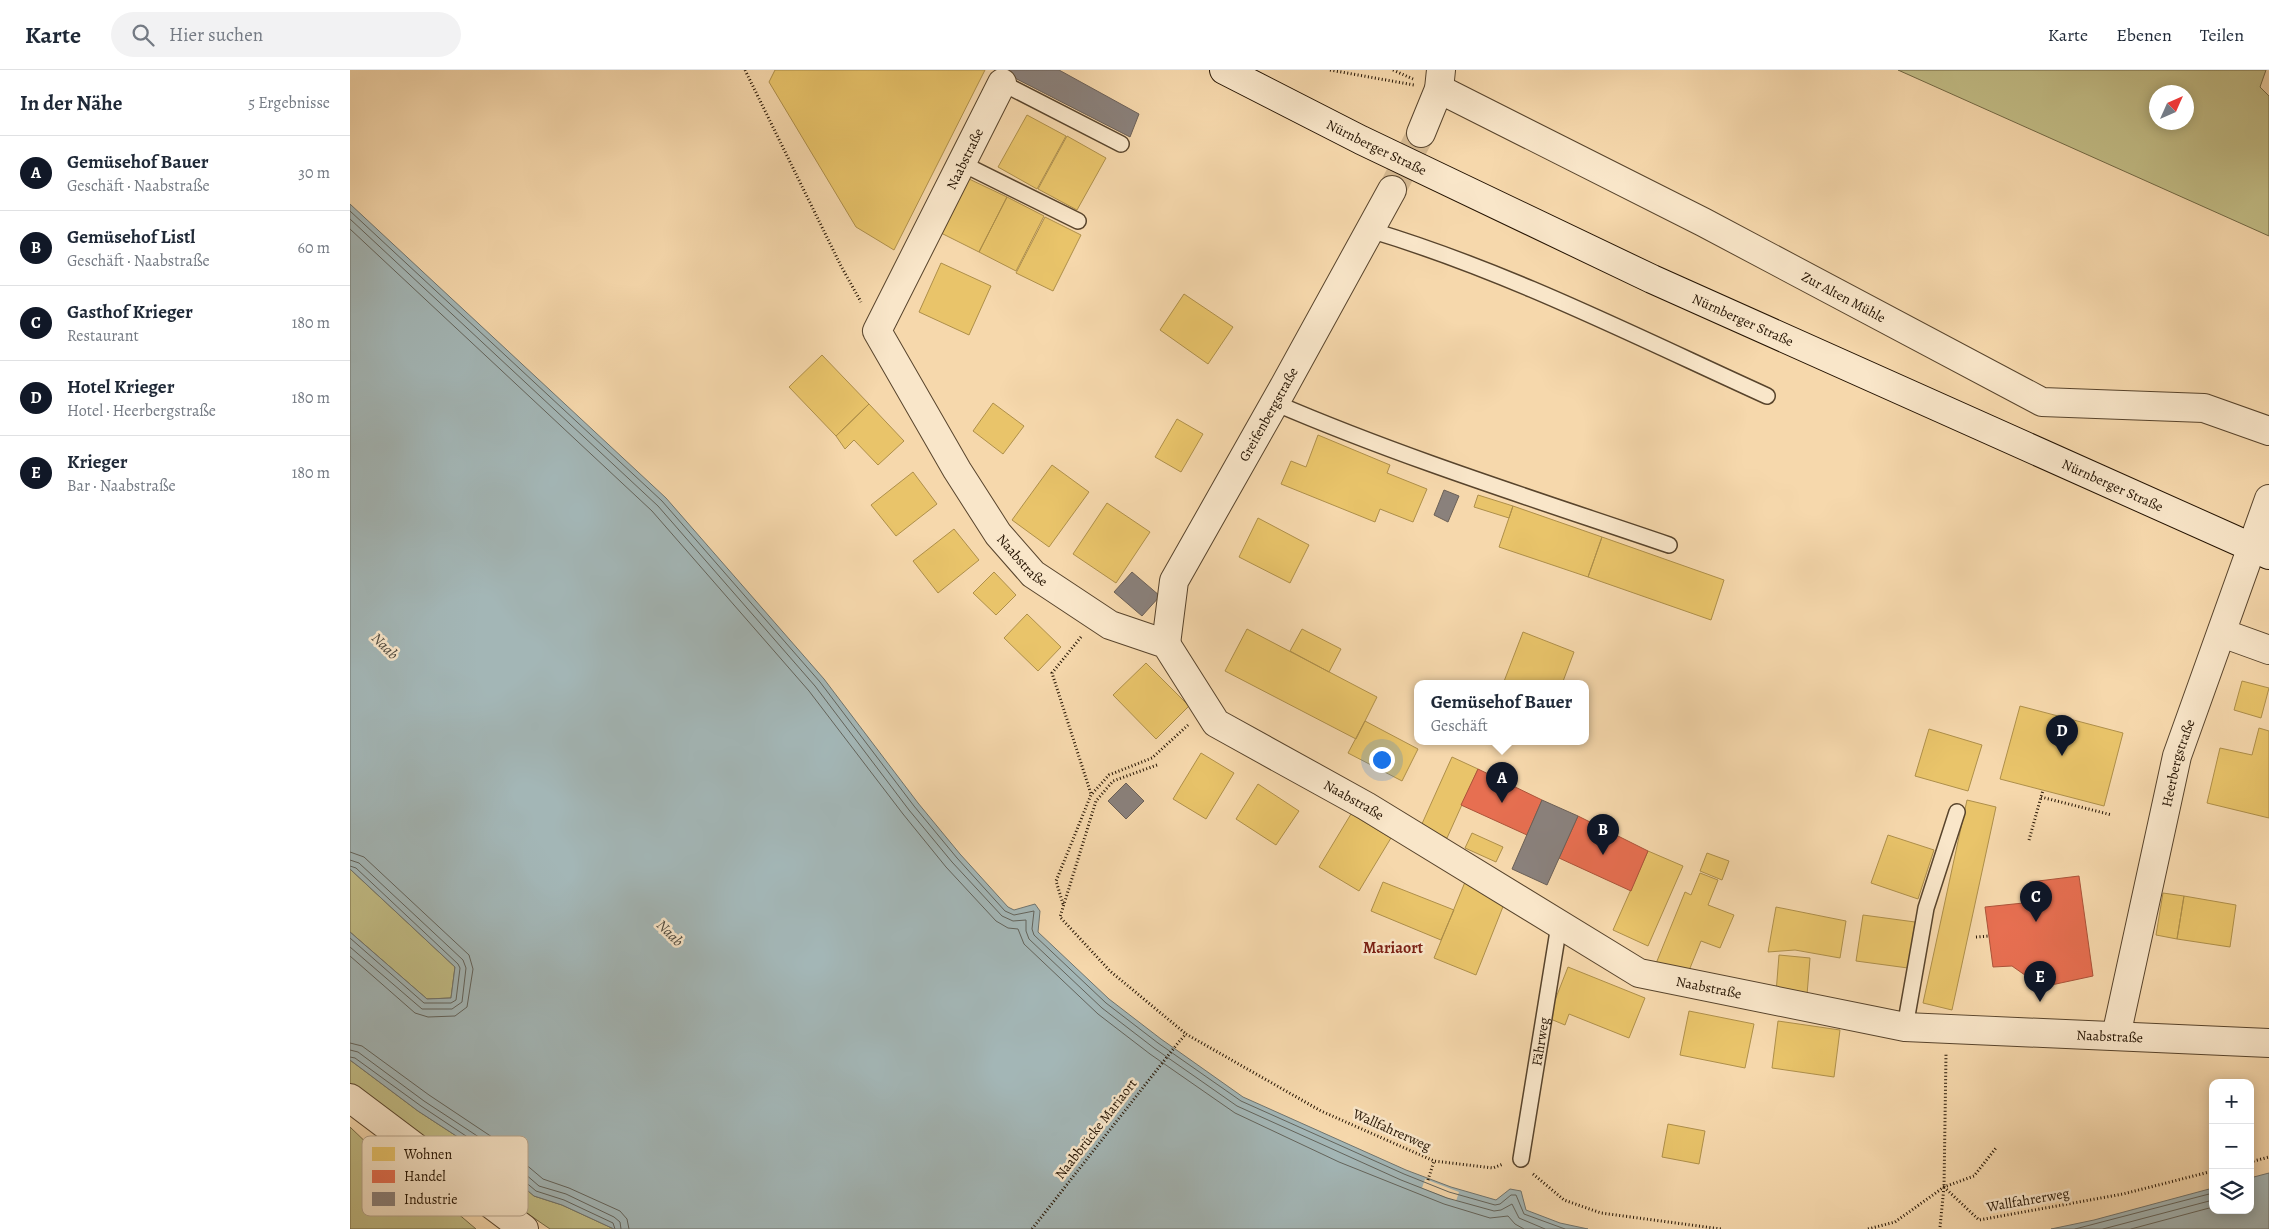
<!DOCTYPE html>
<html lang="de">
<meta charset="utf-8">
<style>
body{margin:0;font-family:Alegreya,serif;background:#f2f2f3;color:#1f2937}
.controls{position:absolute;right:15px;bottom:15px;display:grid;overflow:hidden;border-radius:10px;box-shadow:0 2px 12px #0003}
.controls button{width:45px;height:45px;display:grid;place-items:center;padding:0;border:0;border-bottom:1px solid #e0e1e3;background:#fff;color:#1f2937;font:25px sans-serif}
.compass{position:absolute;left:1799px;top:15px;width:45px;height:45px;border-radius:50%;background:#fff;box-shadow:0 2px 12px #0003;rotate:45deg}
.you{position:absolute;left:1031px;top:689px;width:18px;height:18px;margin:-12px;border:4px solid #fff;border-radius:50%;background:#1a73e8;box-shadow:0 0 0 8px #1a73e833}
.badge{display:grid;place-items:center;width:32px;height:32px;border-radius:50%;background:#111827;color:#fff;font-size:16px;font-weight:700}
.pin{position:absolute;translate:-50% -41px;filter:drop-shadow(0 1px 2px #0008)}
.pin::after{content:'';position:absolute;top:26px;width:18px;height:15px;background:inherit;clip-path:polygon(0 0,100% 0,50% 100%)}
.popup{position:absolute;left:1064px;top:610px;width:175px;height:65px;box-sizing:border-box;display:grid;place-content:center;border-radius:10px;background:#fff;filter:drop-shadow(0 1px 4px #0005);font-size:16px;white-space:nowrap;color:#747a83}
.popup b{font-size:19px;color:#1f2937}
.popup::after{content:'';position:absolute;left:50%;top:100%;margin-left:-10px;border:10px solid transparent;border-top-color:#fff}
.list{margin:0;padding:0;list-style:none}
h2{display:flex;justify-content:space-between;align-items:center;height:65px;margin:0;padding:0 20px;font-size:21px}
h2 small{font-size:16px;font-weight:400;color:#747a83}
.list li{display:grid;grid-template-columns:32px 1fr auto;gap:15px;align-items:center;box-sizing:border-box;height:75px;padding:0 20px;border-top:1px solid #e0e1e3}
.list b{display:block;font-size:19px;white-space:nowrap}
.list p{margin:0;font-size:16px;white-space:nowrap;color:#747a83}
.list em{font-size:16px;font-style:normal;color:#747a83}
.icon{flex:none;width:28px;height:28px;fill:none;stroke:currentColor;stroke-width:2;stroke-linecap:round;stroke-linejoin:round}
.map{position:relative;flex:none;width:1919px;height:1159px;overflow:hidden}
header{display:flex;align-items:center;gap:30px;box-sizing:border-box;height:70px;padding:0 25px;background:#fff;border-bottom:1px solid #e0e1e3}
header strong{font-size:24px}
nav{display:flex;gap:28px;margin-inline-start:auto;font-size:18px}
.search{width:350px;height:45px;background:#f2f2f3;display:flex;align-items:center;gap:12px;box-sizing:border-box;padding:0 18px;border-radius:28px;color:#747a83;font-size:19px}
main{display:flex}
aside{flex:1;background:#fff}
.map>svg:first-child{display:block}
</style>
<header>
<strong>Karte</strong>
<div class="search"><svg class="icon" aria-label="search" viewBox="0 0 24 24"><circle cx="10" cy="10" r="6"/><path d="M15 15l6 6"/></svg>Hier suchen</div>
<nav><a>Karte</a><a>Ebenen</a><a>Teilen</a></nav>
</header>
<main>
<aside>
<h2>In der Nähe<small>5 Ergebnisse</small></h2>
<ul class="list">
<li><span class="badge">A</span><div><b>Gemüsehof Bauer</b><p>Geschäft · Naabstraße</p></div><em>30 m</em></li>
<li><span class="badge">B</span><div><b>Gemüsehof Listl</b><p>Geschäft · Naabstraße</p></div><em>60 m</em></li>
<li><span class="badge">C</span><div><b>Gasthof Krieger</b><p>Restaurant</p></div><em>180 m</em></li>
<li><span class="badge">D</span><div><b>Hotel Krieger</b><p>Hotel · Heerbergstraße</p></div><em>180 m</em></li>
<li><span class="badge">E</span><div><b>Krieger</b><p>Bar · Naabstraße</p></div><em>180 m</em></li>
</ul>
</aside>
<div class="map">
<svg width="1919" height="1159" viewBox="0 0 1919 1159">
<rect width="100%" height="100%" fill="#f6d8ac"/>
<filter id="stains"><feTurbulence type="fractalNoise" baseFrequency=".004" numOctaves="4"/><feColorMatrix values="0 0 0 0 .2 0 0 0 0 .09 0 0 0 0 .02 0 0 0 .5 -.17"/></filter>
<radialGradient id="worn" r=".72"><stop offset=".6" stop-color="#630" stop-opacity="0"/><stop offset="1" stop-color="#630" stop-opacity=".3"/></radialGradient>
<path fill="#c2bd86" stroke="#726844" fill-rule="evenodd" d="M 1548,0 L 1916,0 L 1910,17 L 1919,26 L 1919,166 ZM 1836,22 L 1836,52 L 1806,52 L 1806,22 Z
M 0,799 L 105,897 L 101,928 L 77,929 L 0,862 Z
M 0,990 L 68,1041 L 137,1086 L 184,1126 L 212,1135 L 264,1159 L 200,1159 L 51,1057 L 0,1018 Z
M 0,1057 L 47,1102 L 106,1142 L 126,1159 L 0,1159 Z"/>
<path fill="#a3b6b6" stroke="#70746e" d="M 0,134 L 316,428 L 474,609 L 568,733 L 610,784 L 658,837 L 664,840 L 685,834 L 690,841 L 688,862 L 759,929 L 811,969 L 893,1027 L 1056,1100 L 1101,1117 L 1146,1130 L 1160,1119 L 1171,1121 L 1176,1140 L 1210,1153 L 1238,1159 L 264,1159 L 212,1135 L 184,1126 L 137,1086 L 68,1041 L 0,990 L 0,862 L 77,929 L 101,928 L 105,897 L 0,799 Z
M 1919,1103 L 1919,1159 L 1701,1159 L 1744,1150 L 1863,1118 L 1863,1140 L 1900,1140 L 1900,1108 Z"/>
<path fill="#f6d8ac" d="M 1075,1109 L 1109,1122 L 1106,1131 L 1072,1118 Z"/>
<path fill="#e9c46a" stroke="#ae8f4a" d="M 425,0 L 635,0 L 544,180 L 506,157 L 419,12 Z
M 677,45 L 716,66 L 687,119 L 648,97 Z
M 717,66 L 756,88 L 727,140 L 688,119 Z
M 617,108 L 657,127 L 629,182 L 591,163 Z
M 657,127 L 694,146 L 666,201 L 629,182 Z
M 695,147 L 731,165 L 703,221 L 666,203 Z
M 591,193 L 641,216 L 619,265 L 569,242 Z
M 834,224 L 883,257 L 858,294 L 810,260 Z
M 472,285 L 519,334 L 486,366 L 439,317 Z
M 643,333 L 674,356 L 653,384 L 623,361 Z
M 519,334 L 554,371 L 528,395 L 504,370 L 495,379 L 486,366 Z
M 827,349 L 853,364 L 831,402 L 805,387 Z
M 968,365 L 1040,395 L 1037,403 L 1077,419 L 1063,452 L 1030,439 L 1025,452 L 931,414 L 941,391 L 956,397 Z
M 702,395 L 739,422 L 699,477 L 662,450 Z
M 563,402 L 587,434 L 546,466 L 521,435 Z
M 1128,425 L 1163,436 L 1159,448 L 1124,437 Z
M 757,433 L 800,462 L 766,513 L 723,484 Z
M 1163,436 L 1252,467 L 1238,507 L 1149,477 Z
M 908,448 L 959,475 L 940,513 L 889,487 Z
M 604,459 L 629,490 L 588,523 L 563,491 Z
M 1252,467 L 1374,510 L 1361,550 L 1238,507 Z
M 644,502 L 666,525 L 646,545 L 623,523 Z
M 677,544 L 711,577 L 688,601 L 654,568 Z
M 897,559 L 1027,627 L 1006,669 L 875,601 Z
M 952,559 L 991,579 L 979,602 L 940,581 Z
M 1173,562 L 1224,582 L 1212,614 L 1153,614 Z
M 796,593 L 839,636 L 806,669 L 763,625 Z
M 1892,611 L 1919,618 L 1911,648 L 1884,640 Z
M 1670,636 L 1773,663 L 1754,736 L 1650,709 Z
M 1015,651 L 1068,679 L 1052,711 L 998,683 Z
M 1909,658 L 1919,661 L 1919,748 L 1857,733 L 1870,678 L 1902,685 Z
M 1579,659 L 1632,675 L 1618,721 L 1565,706 Z
M 851,683 L 884,703 L 856,749 L 823,729 Z
M 1102,687 L 1128,699 L 1097,768 L 1071,756 Z
M 908,714 L 949,741 L 926,775 L 886,749 Z
M 1617,730 L 1646,737 L 1602,940 L 1573,933 Z
M 1001,744 L 1041,768 L 1009,821 L 969,797 Z
M 1122,763 L 1153,777 L 1146,792 L 1115,778 Z
M 1538,765 L 1584,780 L 1568,829 L 1521,813 Z
M 1298,781 L 1333,796 L 1298,876 L 1263,860 Z
M 1357,783 L 1379,791 L 1372,810 L 1350,801 Z
M 1350,803 L 1368,810 L 1358,835 L 1384,845 L 1370,878 L 1351,871 L 1336,908 L 1305,896 L 1335,822 L 1341,825 Z
M 1033,812 L 1104,840 L 1091,870 L 1021,841 Z
M 1115,812 L 1156,829 L 1126,905 L 1084,888 Z
M 1813,823 L 1834,826 L 1827,869 L 1806,865 Z
M 1834,826 L 1886,835 L 1880,877 L 1827,869 Z
M 1426,837 L 1496,851 L 1490,888 L 1445,880 L 1418,882 Z
M 1513,845 L 1565,852 L 1558,898 L 1506,891 Z
M 1429,885 L 1460,888 L 1457,925 L 1426,923 Z
M 1218,897 L 1295,928 L 1279,968 L 1219,944 L 1215,955 L 1198,948 Z
M 1339,941 L 1404,954 L 1395,998 L 1330,985 Z
M 1428,951 L 1490,960 L 1484,1007 L 1422,998 Z
M 1318,1054 L 1355,1061 L 1349,1094 L 1312,1087 Z"/>
<path fill="#e76f51" stroke="#ac5339" d="M 1128,699 L 1192,730 L 1177,765 L 1111,735 Z
M 1228,746 L 1298,781 L 1281,821 L 1209,788 Z
M 1729,806 L 1743,906 L 1692,917 L 1662,896 L 1643,897 L 1635,837 L 1683,832 L 1680,812 Z"/>
<path fill="#8a817c" stroke="#6b6057" d="M 656,0 L 709,0 L 789,44 L 780,67 L 655,3 Z
M 1094,420 L 1109,426 L 1098,452 L 1084,445 Z
M 782,502 L 810,526 L 792,546 L 764,522 Z
M 776,713 L 794,731 L 776,749 L 758,731 Z
M 1192,730 L 1228,746 L 1197,815 L 1162,799 Z"/>
<g fill="none" stroke-linecap="round" stroke-linejoin="round">
<path stroke="#63645c" stroke-width="1" d="M 0,141 L 312,431 L 470,612 L 564,736 L 607,788 L 655,841 L 664,845 L 684,841 L 682,859 L 684,865 L 756,933 L 808,973 L 891,1031 L 1054,1104 L 1099,1122 L 1145,1135 L 1150,1134 L 1161,1125 L 1166,1125 L 1174,1144 L 1215,1159
M 0,149 L 308,436 L 465,616 L 559,740 L 602,792 L 652,846 L 663,851 L 676,850 L 676,861 L 679,869 L 752,938 L 804,978 L 887,1036 L 1051,1110 L 1097,1128 L 1144,1141 L 1151,1140 L 1162,1134 L 1169,1148 L 1195,1159
M 0,159 L 302,441 L 459,621 L 553,744 L 596,797 L 646,851 L 658,858 L 668,859 L 674,874 L 748,944 L 800,984 L 885,1043 L 989,1092 L 1094,1134 L 1140,1148 L 1158,1146 L 1165,1154 L 1174,1159
M 0,782 L 14,787 L 119,885 L 123,899 L 117,937 L 105,946 L 78,947 L 65,943 L 0,886
M 0,790 L 9,793 L 113,890 L 116,898 L 112,932 L 102,939 L 72,939 L 0,877
M 0,796 L 6,798 L 108,894 L 110,898 L 106,930 L 101,933 L 74,933 L 0,868
M 0,973 L 12,976 L 79,1025 L 148,1071 L 193,1109 L 219,1118 L 270,1141 L 277,1149 L 279,1159
M 0,980 L 8,982 L 74,1031 L 144,1077 L 189,1116 L 216,1124 L 264,1147 L 270,1152 L 271,1159
M 0,987 L 5,988 L 71,1036 L 140,1082 L 186,1121 L 214,1130 L 263,1153 L 265,1159
M 1725,1159 L 1863,1123
M 1753,1159 L 1863,1130
M 1781,1159 L 1863,1137"/>
<path stroke="#d6ba92" stroke-width="28" stroke-dasharray="28 14" stroke-linecap="butt" d="M 1042,120 L 1071,63"/>
<defs>
<g id="service">
<path d="M 652,13 L 771,74"/>
<path d="M 613,94 L 728,151"/>
<path d="M 1020,160 C 1157,201 1287,267 1417,326"/>
<path d="M 925,333 C 1053,388 1187,430 1319,475"/>
<path d="M 1555,957 L 1576,838 L 1607,742"/>
<path id="s1" d="M 1171,1089 L 1209,855"/>
</g>
<g id="minor">
<path id="s2" d="M 652,13 L 527,261 L 607,400 L 648,464 L 683,504 L 760,555 L 816,574 L 866,653 L 1016,736 L 1289,903 L 1555,957 L 1919,973"/>
<path id="s3" d="M 1089,19 L 1353,152 L 1692,332 L 1854,338 L 1919,361"/>
<path d="M 1071,63 L 1089,19 L 1091,0"/>
<path d="M 1872,563 L 1919,580"/>
<path id="s4" d="M 816,574 L 824,511 L 932,320 L 1042,120"/>
<path id="s5" d="M 1766,966 L 1827,686 L 1919,429"/>
<path d="M 0,1028 L 174,1159"/>
</g>
<g id="secondary">
<path id="s6" d="M 874,0 L 1011,70 L 1302,209 L 1919,485"/>
</g>
</defs>
<use href="#service" stroke="#58442c" stroke-width="18"/>
<use href="#minor" stroke="#58442c" stroke-width="30"/>
<use href="#secondary" stroke="#231201" stroke-width="30"/>
<path stroke="#231201" stroke-width="3" stroke-dasharray="1 2.5" stroke-linecap="butt" d="M 395,0 L 491,196 L 511,232
M 980,0 L 1064,15
M 1043,0 L 1063,9
M 731,567 L 702,603 L 741,724
M 807,695 L 763,711 L 746,731 L 710,847 L 760,901 L 836,964
M 1691,727 L 1762,745
M 1679,770 L 1693,720
M 713,834 L 706,811 L 741,725 L 759,705 L 802,688 L 838,655
M 1626,867 L 1639,866
M 1900,1092 L 1919,1087
M 1183,1104 L 1214,1130 L 1251,1143 L 1371,1159
M 1078,1110 L 1084,1091
M 1594,1117 L 1629,1150 L 1773,1124 L 1863,1101
M 1590,1157 L 1594,1117 L 1596,984
M 682,1159 L 828,973 L 836,964 L 971,1041 L 1084,1091 L 1143,1098 L 1153,1094
M 1518,1159 L 1545,1152 L 1594,1117 L 1624,1106 L 1646,1078"/>
<use href="#service" stroke="#f9e6c9" stroke-width="15"/>
<use href="#minor" stroke="#f9e6c9" stroke-width="28"/>
<use href="#secondary" stroke="#f9e6c9" stroke-width="28"/>
</g>
<g text-anchor="middle" dominant-baseline="central" stroke-width="5" stroke-linejoin="round" paint-order="stroke">
<g font-size="14" fill="#231201" stroke="#f9e6c9">
<text stroke="none"><textPath href="#s6" startOffset="171">Nürnberger Straße</textPath></text>
<text transform="translate(615 89) rotate(-64)">Naabstraße</text>
<text stroke="none"><textPath href="#s3" startOffset="455">Zur Alten Mühle</textPath></text>
<text stroke="none"><textPath href="#s6" startOffset="576">Nürnberger Straße</textPath></text>
<text stroke="none"><textPath href="#s4" startOffset="255">Greifenbergstraße</textPath></text>
<text stroke="none"><textPath href="#s6" startOffset="981">Nürnberger Straße</textPath></text>
<text stroke="none"><textPath href="#s2" startOffset="550">Naabstraße</textPath></text>
<text stroke="none"><textPath href="#s5" startOffset="280">Heerbergstraße</textPath></text>
<text stroke="none"><textPath href="#s2" startOffset="970">Naabstraße</textPath></text>
<text stroke="none"><textPath href="#s2" startOffset="1375">Naabstraße</textPath></text>
<text stroke="none"><textPath href="#s2" startOffset="1780">Naabstraße</textPath></text>
<text stroke="none"><textPath href="#s1" startOffset="119">Fährweg</textPath></text>
<text transform="translate(746 1059) rotate(-52)">Naabbrücke Mariaort</text>
<text transform="translate(1042 1060) rotate(24)">Wallfahrerweg</text>
<text transform="translate(1678 1130) rotate(-10)">Wallfahrerweg</text>
</g>
<g font-size="15" font-style="italic" fill="#504b40" stroke="#f9e6c9">
<text transform="translate(35 576) rotate(45)">Naab</text>
<text transform="translate(320 863) rotate(45)">Naab</text>
</g>
<g font-size="16" font-weight="bold" fill="#7a1f14" stroke="#f9e6c9">
<text x="1043" y="878">Mariaort</text>
</g>
</g>
<rect x="12" y="1066" width="166" height="80" rx="8" fill="#f9e6c9" stroke="#b9a68d" stroke-width="1"/>
<rect x="22" y="1077" width="23" height="14" fill="#e9c46a"/>
<rect x="22" y="1100" width="23" height="13" fill="#e76f51"/>
<rect x="22" y="1122" width="23" height="14" fill="#8a817c"/>
<g font-size="14" fill="#231201">
<text x="54" y="1089">Wohnen</text>
<text x="54" y="1111">Handel</text>
<text x="54" y="1134">Industrie</text>
</g>
<rect width="100%" height="100%" filter="url(#stains)"/>
<rect width="100%" height="100%" fill="url(#worn)"/>
</svg>
<div class="controls">
<button>+</button>
<button>−</button>
<button><svg class="icon" aria-label="layers" viewBox="0 0 24 24"><path d="M12 4l9 5-9 5-9-5zM3 14l9 5 9-5"/></svg></button>
</div>
<svg class="compass" viewBox="-18 -18 36 36"><path d="M0-13l5 13h-10z" fill="#e53935"/><path d="M0 13l5-13h-10z" fill="#747a83"/></svg>
<div class="you"></div>
<div class="pin badge" style="left:1152px;top:733px">A</div>
<div class="popup"><b>Gemüsehof Bauer</b>Geschäft</div>
<div class="pin badge" style="left:1253px;top:785px">B</div>
<div class="pin badge" style="left:1686px;top:852px">C</div>
<div class="pin badge" style="left:1712px;top:686px">D</div>
<div class="pin badge" style="left:1690px;top:932px">E</div>
</div>
</main>
